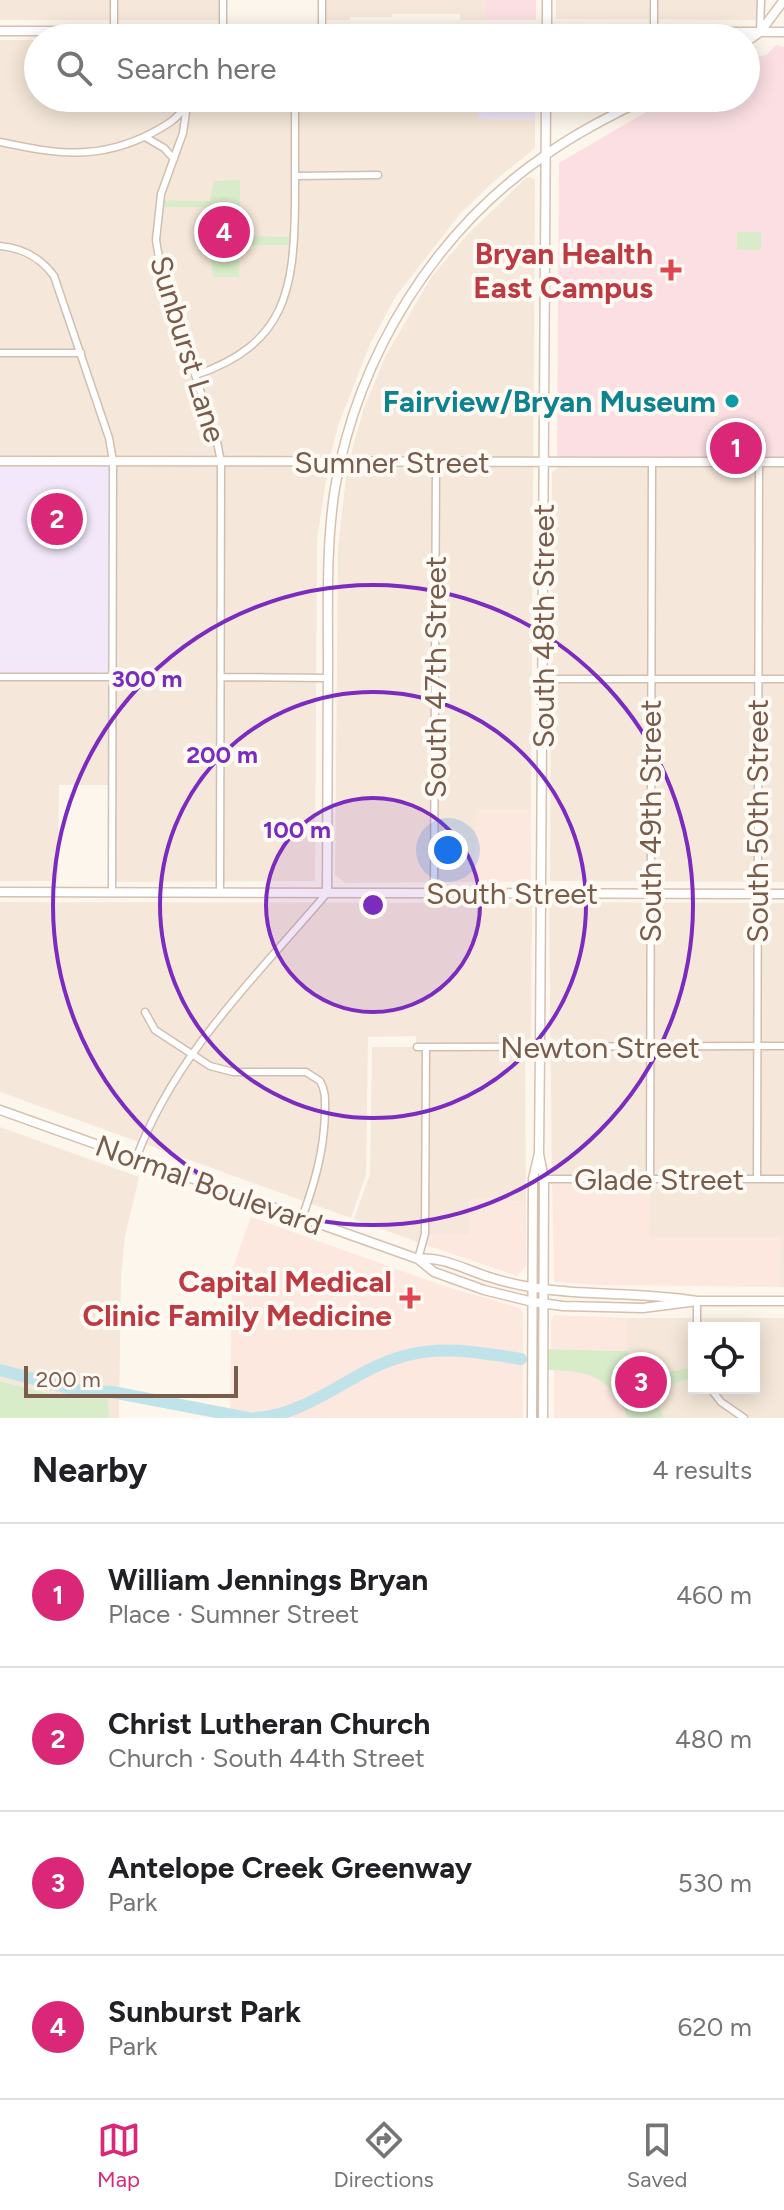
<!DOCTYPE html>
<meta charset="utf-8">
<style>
body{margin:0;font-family:Figtree,sans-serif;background:#f2f2f2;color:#202124}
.controls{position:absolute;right:24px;bottom:24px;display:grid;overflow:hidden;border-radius:0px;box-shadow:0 4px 20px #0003}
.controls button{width:72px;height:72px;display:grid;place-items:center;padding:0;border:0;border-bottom:2px solid #e0e0e0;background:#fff;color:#202124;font:40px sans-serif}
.scale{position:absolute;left:24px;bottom:20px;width:214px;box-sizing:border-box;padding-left:8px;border:4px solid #7a5c4d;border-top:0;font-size:22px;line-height:28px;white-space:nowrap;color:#7a5c4d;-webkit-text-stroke:6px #fffaf3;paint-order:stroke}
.you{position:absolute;left:448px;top:850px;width:28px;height:28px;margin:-20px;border:6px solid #fff;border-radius:50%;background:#1a73e8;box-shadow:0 0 0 12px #1a73e833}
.badge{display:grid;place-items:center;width:52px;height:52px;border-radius:50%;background:#db2777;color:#fff;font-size:26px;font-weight:700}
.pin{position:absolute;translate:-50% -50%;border:4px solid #fff;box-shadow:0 2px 8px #0006}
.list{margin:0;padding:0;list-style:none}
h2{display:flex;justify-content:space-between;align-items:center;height:104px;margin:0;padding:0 32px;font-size:34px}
h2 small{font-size:26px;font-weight:400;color:#757577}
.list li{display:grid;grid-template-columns:52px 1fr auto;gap:24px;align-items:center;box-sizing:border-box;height:144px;padding:0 32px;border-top:2px solid #e0e0e0}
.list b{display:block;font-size:30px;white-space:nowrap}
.list p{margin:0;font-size:26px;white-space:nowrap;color:#757577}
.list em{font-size:26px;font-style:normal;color:#757577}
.icon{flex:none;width:44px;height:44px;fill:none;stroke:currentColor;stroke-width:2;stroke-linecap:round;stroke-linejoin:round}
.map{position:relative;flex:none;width:784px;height:1418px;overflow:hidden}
.search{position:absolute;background:#fff;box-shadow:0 4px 20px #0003;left:24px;right:24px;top:24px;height:88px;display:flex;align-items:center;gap:20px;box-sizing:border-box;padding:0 28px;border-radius:44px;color:#757577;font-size:30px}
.sheet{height:680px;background:#fff}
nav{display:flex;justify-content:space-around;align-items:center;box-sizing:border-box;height:112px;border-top:2px solid #e0e0e0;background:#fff;font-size:22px;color:#757577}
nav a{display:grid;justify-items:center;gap:4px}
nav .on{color:#db2777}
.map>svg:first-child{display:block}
</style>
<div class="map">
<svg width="784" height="1418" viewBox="0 0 784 1418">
<rect width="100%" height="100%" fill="#fdf6ec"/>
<path fill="#f5e8da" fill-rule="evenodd" d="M 0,0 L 223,0 L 223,20 L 0,20 Z
M 322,0 L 486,0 L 486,20 L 460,20 L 460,14 L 392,14 L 392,17 L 350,17 L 350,20 L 322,20 Z
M 556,0 L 761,0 L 761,20 L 556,19 Z
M 0,40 L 38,40 L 38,98 L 478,98 L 478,119 L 535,120 L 535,148 L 492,183 L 460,214 L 396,296 L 371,342 L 339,423 L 329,461 L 317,540 L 315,881 L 112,882 L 112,785 L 59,785 L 58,881 L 0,881 ZM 239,180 L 240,237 L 294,237 L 240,245 L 207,226 L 209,207 L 160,200 L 210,201 Z
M 531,177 L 535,179 L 535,188 L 531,809 L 477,809 L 475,882 L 345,883 L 335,875 L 338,548 L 346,477 L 353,446 L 364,408 L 385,357 L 432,276 L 468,234 L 526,178 Z
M 557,462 L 784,462 L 784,882 L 550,881 L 552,472 L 557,469 Z
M 0,902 L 532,903 L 531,1048 L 525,1048 L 526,1202 L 506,1201 L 469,1234 L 425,1234 L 423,1244 L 354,1219 L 370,1174 L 372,1047 L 416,1047 L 416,1036 L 368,1037 L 366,1175 L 351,1218 L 0,1092 Z
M 549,902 L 784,903 L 784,1287 L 780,1287 L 780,1237 L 649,1237 L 552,1179 Z
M 0,1127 L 139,1177 L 125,1236 L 121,1277 L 119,1418 L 109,1418 L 108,1399 L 66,1398 L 0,1381 Z
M 627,1318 L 784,1318 L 784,1418 L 665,1418 L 650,1392 L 694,1377 L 694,1388 L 754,1388 L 754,1328 L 694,1328 L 694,1367 L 641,1377 L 627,1351 Z"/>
<path fill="#fde8e0" d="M 476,809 L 531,809 L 531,882 L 475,882 Z
M 552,1179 L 650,1179 L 649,1237 L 781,1237 L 780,1287 L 598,1285 L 554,1282 Z
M 506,1198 L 506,1201 L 526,1202 L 526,1266 L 517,1276 L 423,1244 L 425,1234 L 469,1234 L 469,1199 Z
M 251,1217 L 444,1286 L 520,1308 L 523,1313 L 523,1418 L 230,1418 L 232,1270 Z
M 554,1315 L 627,1318 L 627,1351 L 551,1349 L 551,1321 Z
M 554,1370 L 586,1373 L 597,1377 L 610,1388 L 628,1418 L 554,1418 Z"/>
<path fill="#f3e8fa" d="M 478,98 L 535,98 L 535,120 L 478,119 Z
M 0,461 L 113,461 L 112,677 L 0,677 Z"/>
<path fill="#fbdfe3" d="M 486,0 L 536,0 L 536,20 L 486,20 Z
M 776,45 L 784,47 L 784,462 L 557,462 L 559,163 L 670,98 L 746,98 L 746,53 L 756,46 L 756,57 L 766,55 Z"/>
<path fill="#d8ecc9" d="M 240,180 L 240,236 L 294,237 L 294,245 L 240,245 L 239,277 L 213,277 L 207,226 L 209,207 L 158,207 L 159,200 L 210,201 L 214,181 Z
M 737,232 L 761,232 L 761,250 L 737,250 Z
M 544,1349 L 627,1351 L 641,1377 L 694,1367 L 694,1377 L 650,1392 L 665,1418 L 628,1418 C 608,1374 589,1371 544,1370 Z
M 0,1381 L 66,1398 L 108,1399 L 109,1418 L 0,1418 Z"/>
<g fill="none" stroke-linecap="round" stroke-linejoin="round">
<path stroke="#bfe3e8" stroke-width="12" d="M 0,1370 L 76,1390 L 112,1392 L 248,1418
M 255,1418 C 310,1415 352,1370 404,1356 C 443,1345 482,1353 521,1359"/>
<defs>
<path id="street" d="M 114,0 L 114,31
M 654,0 L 654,32
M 223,31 L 223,0
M 322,32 L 322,0
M 760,32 L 761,0
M 188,98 L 183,133 L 161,194 L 156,240 L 161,270 L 217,442 L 221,462 L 220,893
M 145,137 L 164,148 L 174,159
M 0,142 C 56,154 98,161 152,133 C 165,126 178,119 185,106
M 295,176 L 378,175
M 0,246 C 23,248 40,257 54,276 L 109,438 L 113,461 L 112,892
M 0,353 L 81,353
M 196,375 C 286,344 294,290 295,204 C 295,169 295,133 295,98
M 0,677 L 112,677
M 221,677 L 328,678
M 543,679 L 784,679
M 434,893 L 436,462
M 145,1012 L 155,1030 L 210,1066 L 233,1072 L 306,1072 L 320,1081 C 326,1091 325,1101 325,1112 C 324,1151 315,1182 302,1218
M 417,1047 L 784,1046
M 136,1159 C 173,1056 258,974 327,893
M 540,1179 L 784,1179
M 650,1179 L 652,462
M 757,1179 L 759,462
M 418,1259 L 425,1234 L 426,1047
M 697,1301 L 697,1328
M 710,1388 L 721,1402 L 744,1418"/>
<path id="secondary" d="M 0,31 L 784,32
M 547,38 L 547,0
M 746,42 L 760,32 L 784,0
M 0,461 L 784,462
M 0,892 L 784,894
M 327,893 C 327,816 328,740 328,663 C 328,605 326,545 335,488 C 358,355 435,230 547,154 C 578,132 612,115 647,98
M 0,1110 L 418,1259 C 442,1256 466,1270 489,1277 C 560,1300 626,1289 697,1301
M 539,1154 L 544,1179 L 543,1418
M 418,1259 L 434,1272 L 484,1290 L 533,1302 L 563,1306 L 643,1308 L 697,1301 L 784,1301
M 532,1418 L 533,1179 L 539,1153 L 540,1047 L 546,98"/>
</defs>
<use href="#street" stroke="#d1beb0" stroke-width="9"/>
<use href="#secondary" stroke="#d6c0b0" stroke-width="11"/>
<use href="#street" stroke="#fff" stroke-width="6"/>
<use href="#secondary" stroke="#fff" stroke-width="8"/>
</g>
<circle cx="373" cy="905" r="107" fill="#7b2cbf" fill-opacity=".12"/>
<g fill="none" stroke="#7b2cbf" stroke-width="4">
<circle cx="373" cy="905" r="107"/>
<circle cx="373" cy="905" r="213"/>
<circle cx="373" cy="905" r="320"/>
</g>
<g fill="#e0444e" stroke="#fffaf3" stroke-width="3">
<path d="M667 258h8v8h8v8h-8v8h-8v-8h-8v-8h8z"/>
<path d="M406 1286h8v8h8v8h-8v8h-8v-8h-8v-8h8z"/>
</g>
<circle fill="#0f9aa8" stroke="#fffaf3" stroke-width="3" cx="732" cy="401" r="8"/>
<g text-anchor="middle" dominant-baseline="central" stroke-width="8" stroke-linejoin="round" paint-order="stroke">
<g font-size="30" font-weight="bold" fill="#be3a42" stroke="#fffaf3" text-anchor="end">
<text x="653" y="253">Bryan Health<tspan x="653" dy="34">East Campus</tspan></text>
<text x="392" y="1281">Capital Medical<tspan x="392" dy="34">Clinic Family Medicine</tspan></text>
</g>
<g font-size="30" fill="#7a5c4d" stroke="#fffaf3">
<text transform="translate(188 349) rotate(73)">Sunburst Lane</text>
<text x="392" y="462">Sumner Street</text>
<text transform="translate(543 626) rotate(-90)">South 48th Street</text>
<text transform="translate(435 677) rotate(-90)">South 47th Street</text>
<text transform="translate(650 821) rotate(-90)">South 49th Street</text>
<text transform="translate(757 821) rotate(-90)">South 50th Street</text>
<text x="512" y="893">South Street</text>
<text x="600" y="1047">Newton Street</text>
<text x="659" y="1179">Glade Street</text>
<text transform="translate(209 1185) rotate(20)">Normal Boulevard</text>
</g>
<g font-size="30" font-weight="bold" fill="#0d838f" stroke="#fffaf3" text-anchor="end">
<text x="716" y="401">Fairview/Bryan Museum</text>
</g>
</g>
<circle cx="373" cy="905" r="12" fill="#7b2cbf" stroke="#fffaf3" stroke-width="4"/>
<g font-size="24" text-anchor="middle" font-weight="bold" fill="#7b2cbf" stroke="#fffaf3" stroke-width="8" stroke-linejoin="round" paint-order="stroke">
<text x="147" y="687">300 m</text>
<text x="222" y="763">200 m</text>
<text x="297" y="838">100 m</text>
</g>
</svg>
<div class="controls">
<button><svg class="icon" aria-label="locate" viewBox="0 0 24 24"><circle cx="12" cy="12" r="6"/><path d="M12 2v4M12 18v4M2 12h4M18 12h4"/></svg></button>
</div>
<div class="scale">200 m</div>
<div class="you"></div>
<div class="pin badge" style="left:736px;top:448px">1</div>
<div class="pin badge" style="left:57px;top:519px">2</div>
<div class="pin badge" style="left:641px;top:1382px">3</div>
<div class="pin badge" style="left:224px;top:232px">4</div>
<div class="search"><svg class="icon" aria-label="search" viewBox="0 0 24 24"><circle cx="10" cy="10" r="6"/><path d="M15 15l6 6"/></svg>Search here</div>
</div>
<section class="sheet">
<h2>Nearby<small>4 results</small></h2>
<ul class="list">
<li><span class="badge">1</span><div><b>William Jennings Bryan</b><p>Place · Sumner Street</p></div><em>460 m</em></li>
<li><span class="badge">2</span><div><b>Christ Lutheran Church</b><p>Church · South 44th Street</p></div><em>480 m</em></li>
<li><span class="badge">3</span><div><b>Antelope Creek Greenway</b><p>Park</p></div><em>530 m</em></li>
<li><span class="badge">4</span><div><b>Sunburst Park</b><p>Park</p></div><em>620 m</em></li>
</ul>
</section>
<nav>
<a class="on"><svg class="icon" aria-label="map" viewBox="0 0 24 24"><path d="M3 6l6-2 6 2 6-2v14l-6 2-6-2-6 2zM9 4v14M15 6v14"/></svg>Map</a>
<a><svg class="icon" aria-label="directions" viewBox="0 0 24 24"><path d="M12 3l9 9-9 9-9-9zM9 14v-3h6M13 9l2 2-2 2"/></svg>Directions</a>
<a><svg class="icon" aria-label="saved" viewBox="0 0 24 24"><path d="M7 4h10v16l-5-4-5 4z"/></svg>Saved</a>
</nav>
